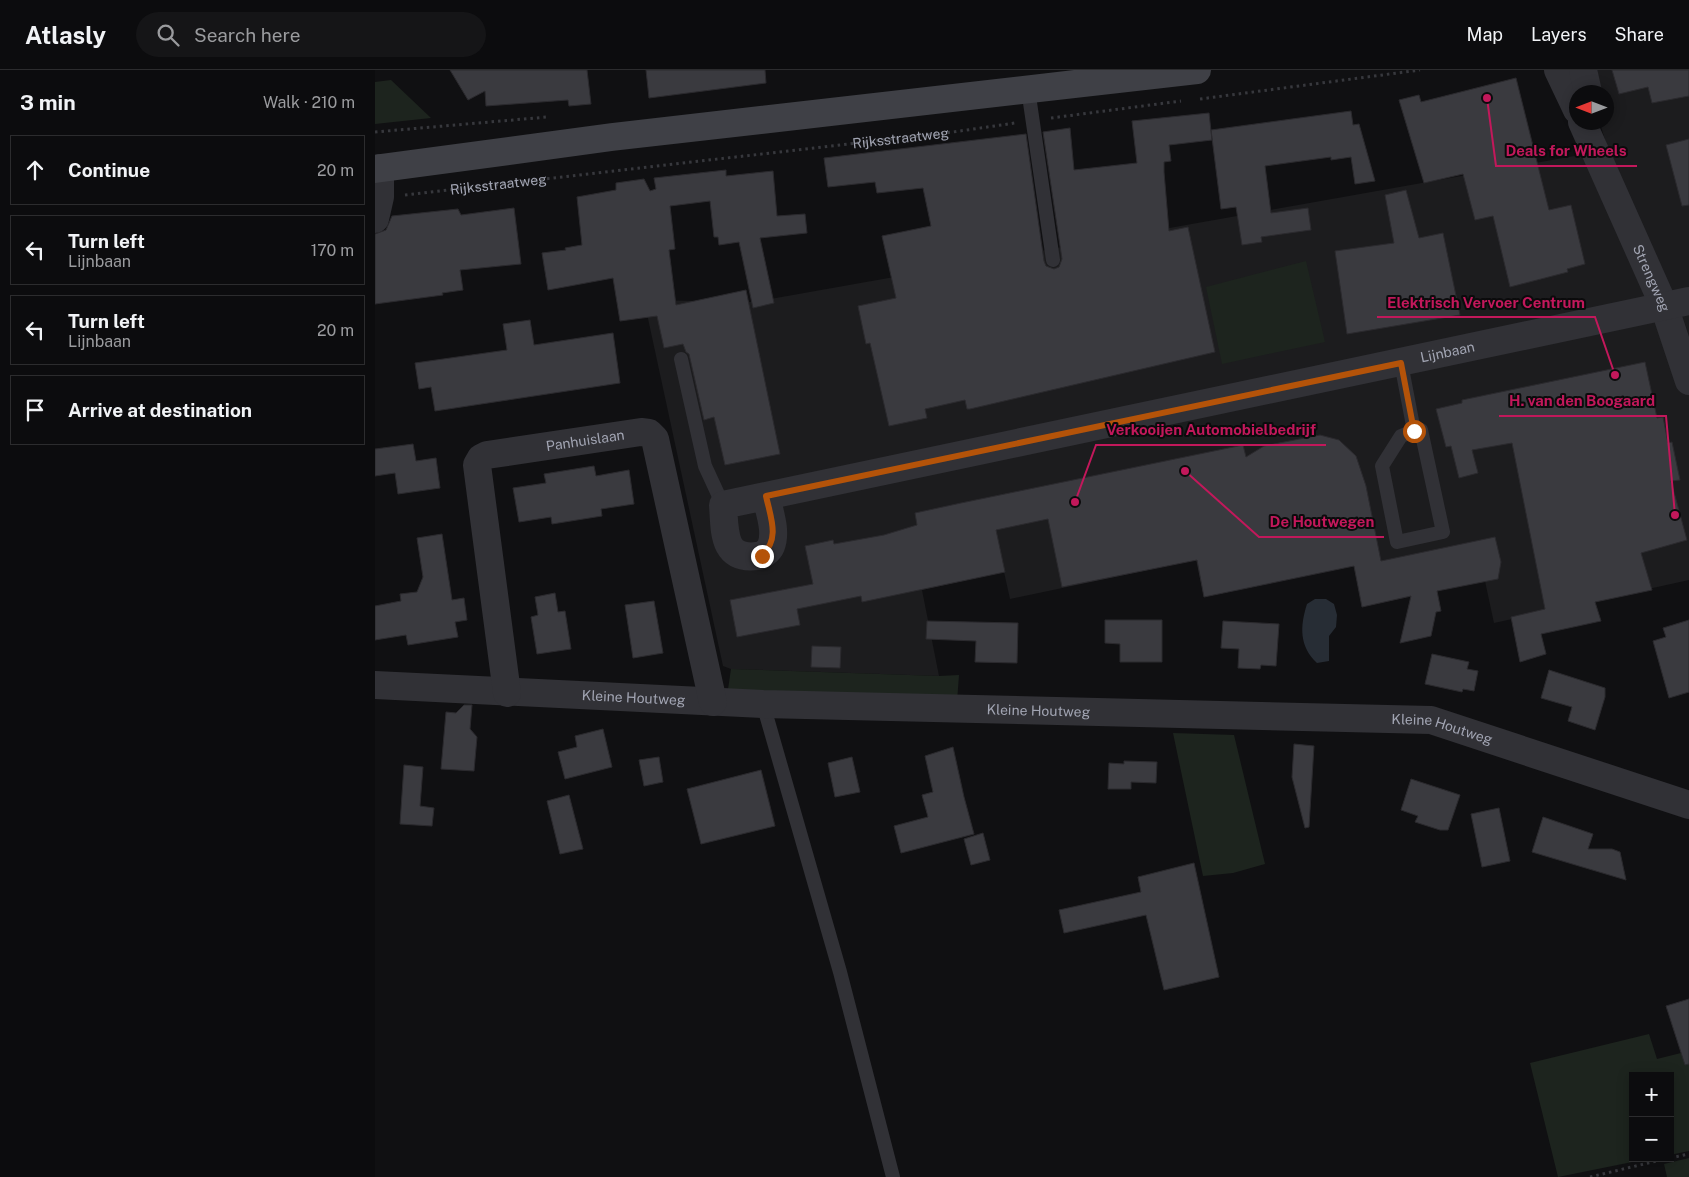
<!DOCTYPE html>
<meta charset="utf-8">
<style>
body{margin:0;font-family:"Public Sans",sans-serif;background:#151517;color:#f1f3f6}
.controls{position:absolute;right:15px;bottom:15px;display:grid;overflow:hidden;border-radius:0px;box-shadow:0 2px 12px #0003}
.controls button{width:45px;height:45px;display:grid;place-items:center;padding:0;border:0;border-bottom:1px solid #2c2c2e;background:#0c0c0e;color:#f1f3f6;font:25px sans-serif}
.compass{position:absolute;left:1194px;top:15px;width:45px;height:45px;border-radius:50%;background:#0c0c0e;box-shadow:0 2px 12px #0003;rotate:270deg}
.stop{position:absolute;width:15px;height:15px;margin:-11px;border:4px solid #b45309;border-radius:50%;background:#fff}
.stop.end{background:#b45309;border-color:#fff;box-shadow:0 1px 5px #0008}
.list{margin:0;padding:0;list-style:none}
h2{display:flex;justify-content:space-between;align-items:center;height:65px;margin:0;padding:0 20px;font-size:21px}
h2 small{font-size:16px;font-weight:400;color:#9a9b9e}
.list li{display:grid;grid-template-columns:32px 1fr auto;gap:15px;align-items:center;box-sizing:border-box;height:70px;margin:0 10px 10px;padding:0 10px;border:1px solid #2c2c2e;border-radius:0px}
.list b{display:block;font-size:19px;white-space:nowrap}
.list p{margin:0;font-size:16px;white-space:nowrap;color:#9a9b9e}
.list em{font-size:16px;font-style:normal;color:#9a9b9e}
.icon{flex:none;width:28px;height:28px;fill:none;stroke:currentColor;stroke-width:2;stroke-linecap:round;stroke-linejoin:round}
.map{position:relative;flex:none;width:1314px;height:1107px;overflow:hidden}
header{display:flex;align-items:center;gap:30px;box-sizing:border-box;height:70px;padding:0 25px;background:#0c0c0e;border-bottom:1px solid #2c2c2e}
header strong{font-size:24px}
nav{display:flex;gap:28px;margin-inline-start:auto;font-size:18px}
.search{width:350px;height:45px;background:#151517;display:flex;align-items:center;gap:12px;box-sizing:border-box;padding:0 18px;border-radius:28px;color:#9a9b9e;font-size:19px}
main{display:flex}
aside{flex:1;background:#0c0c0e}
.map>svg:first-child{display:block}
</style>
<header>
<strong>Atlasly</strong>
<div class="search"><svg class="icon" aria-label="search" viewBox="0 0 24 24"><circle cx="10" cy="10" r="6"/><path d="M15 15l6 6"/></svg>Search here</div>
<nav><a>Map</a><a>Layers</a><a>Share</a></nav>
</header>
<main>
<aside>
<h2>3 min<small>Walk · 210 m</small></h2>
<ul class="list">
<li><svg class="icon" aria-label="ahead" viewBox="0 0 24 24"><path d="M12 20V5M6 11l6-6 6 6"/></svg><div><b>Continue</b></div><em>20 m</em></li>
<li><svg class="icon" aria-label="left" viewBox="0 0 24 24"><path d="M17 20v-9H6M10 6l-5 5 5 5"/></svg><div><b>Turn left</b><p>Lijnbaan</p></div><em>170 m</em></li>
<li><svg class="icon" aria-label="left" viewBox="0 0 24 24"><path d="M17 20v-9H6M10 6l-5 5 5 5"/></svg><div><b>Turn left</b><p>Lijnbaan</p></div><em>20 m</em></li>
<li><svg class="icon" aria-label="arrive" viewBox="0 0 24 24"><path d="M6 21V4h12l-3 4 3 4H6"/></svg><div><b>Arrive at destination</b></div></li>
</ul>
</aside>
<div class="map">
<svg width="1314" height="1107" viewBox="0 0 1314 1107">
<rect width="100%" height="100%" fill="#101012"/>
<path fill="#1c1c1e" d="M 1210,0 L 1314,0 L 1314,510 L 1119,553 L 1110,511 L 987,537 L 979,496 L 829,527 L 821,490 L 635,529 L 629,502 L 547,520 L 564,606 L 356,599 L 348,596 L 269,230 L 378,232 L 1233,80 L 1225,53 L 1232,52 L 1232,22 L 1217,22 Z"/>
<path fill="#1d241e" d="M 16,10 L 56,48 L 0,54 L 0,12 Z
M 931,191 L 950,272 L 847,294 L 831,217 Z
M 356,599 L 564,606 L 584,605 L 582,632 L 352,626 Z
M 798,663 L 859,665 L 890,794 L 858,803 L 828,806 Z
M 1274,964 L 1282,989 L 1314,981 L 1314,1081 L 1295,1085 L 1295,1006 L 1258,1006 L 1258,1088 L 1277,1088 L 1183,1107 L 1155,993 Z
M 1314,1088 L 1314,1107 L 1292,1107 L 1289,1094 Z"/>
<path fill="#272d35" d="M 940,529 L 951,529 L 959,534 L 962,545 L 961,557 L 954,566 L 954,591 L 942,593 C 924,576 925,556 932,534 Z"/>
<path fill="#3a3a3f" stroke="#2b2a2e" d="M 75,0 L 212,0 L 216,34 L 194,36 L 193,30 L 111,36 L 110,21 L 93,30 Z
M 271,0 L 390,0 L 391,13 L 274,28 Z
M 1237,0 L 1314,0 L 1314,26 L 1277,33 L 1273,17 L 1244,24 Z
M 1141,8 L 1174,140 L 1196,135 L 1210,194 L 1192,199 L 1193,202 L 1135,217 L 1118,146 L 1100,150 L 1088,104 L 1049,113 L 1024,30 L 1044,25 L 1046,32 Z
M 976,41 L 978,55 L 984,54 L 1000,111 L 980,114 L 976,87 L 956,90 L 956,87 L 890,96 L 896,143 L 933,138 L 936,160 L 886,167 L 887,172 L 867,175 L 861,137 L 846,139 L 836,60 Z
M 834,43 L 837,70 L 794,75 L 796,91 L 789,92 L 789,102 L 794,161 L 813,157 L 840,282 L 595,339 L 592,339 L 590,330 L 550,339 L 552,348 L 514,356 L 495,273 L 491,274 L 483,236 L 521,228 L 507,166 L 556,156 L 548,118 L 502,123 L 500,112 L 453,117 L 449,88 L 651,64 L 669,191 L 671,196 L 679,199 L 684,197 L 687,189 L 668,62 L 695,58 L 699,100 L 762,93 L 757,51 Z
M 1314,69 L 1314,135 L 1307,136 L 1291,75 Z
M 351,100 L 351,106 L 398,101 L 402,146 L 430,144 L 432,163 L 385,168 L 399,233 L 378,238 L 364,172 L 344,175 L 343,167 L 339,167 L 335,131 L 295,136 L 300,179 L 294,180 L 301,235 L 371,220 L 405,384 L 350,395 L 339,347 L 329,350 L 314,284 L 311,282 L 308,274 L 289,278 L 282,246 L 245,251 L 238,208 L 173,220 L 167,183 L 191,180 L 190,178 L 207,175 L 202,127 L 241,120 L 241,113 L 269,109 L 275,121 L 281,119 L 279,108 Z
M 1031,120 L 1044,168 L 1068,163 L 1085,245 L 972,264 L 960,181 L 1019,173 L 1010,125 Z
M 139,138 L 146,194 L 85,200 L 88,220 L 67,223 L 68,225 L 0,234 L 0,164 L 11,160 L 17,146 L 83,139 L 86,145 Z
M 155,250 L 159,275 L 238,263 L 245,313 L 60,341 L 56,317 L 44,319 L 40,293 L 132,280 L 128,254 Z
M 1270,292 L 1282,348 L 1288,347 L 1293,373 L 1297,372 L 1305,410 L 1296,411 L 1312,470 L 1266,483 L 1277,520 L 1220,532 L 1226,551 L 1166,564 L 1171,584 L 1145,592 L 1136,547 L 1170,539 L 1137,373 L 1097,380 L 1103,403 L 1084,408 L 1076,376 L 1071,377 L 1061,339 L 1087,333 L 1087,330 Z
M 945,365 L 964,370 L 981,386 L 991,416 L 1006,491 L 1120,467 L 1126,492 L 1123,509 L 1062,521 L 1066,541 L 1061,542 L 1056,566 L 1025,573 L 1036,526 L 987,537 L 979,496 L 829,527 L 822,490 L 687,517 L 673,449 L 621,460 L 630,502 L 487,532 L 486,526 L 422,539 L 425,555 L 362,567 L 355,530 L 438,514 L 430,476 L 458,470 L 459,474 L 509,465 L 542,455 L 540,443 L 586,433 L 868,375 L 871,387 L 889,376 Z
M 38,374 L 41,391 L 61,388 L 65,418 L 23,424 L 20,403 L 0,406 L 0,379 Z
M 219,396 L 221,406 L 254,400 L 259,434 L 226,439 L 227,446 L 177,454 L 176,447 L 144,452 L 138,418 L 171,413 L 169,404 Z
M 67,464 L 77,530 L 89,528 L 92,550 L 80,552 L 83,567 L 33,575 L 31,565 L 0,570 L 0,536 L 26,531 L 25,524 L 42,522 L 48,507 L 42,468 Z
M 180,523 L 183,542 L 190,541 L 196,579 L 162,584 L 156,547 L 163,545 L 160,527 Z
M 279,531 L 288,583 L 258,588 L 250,535 Z
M 730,550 L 787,550 L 787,592 L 745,592 L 745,574 L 730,573 Z
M 1314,550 L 1314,622 L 1294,628 L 1278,571 L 1291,567 L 1288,558 Z
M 552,551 L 643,553 L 642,593 L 600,592 L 601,571 L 551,569 Z
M 848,551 L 904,554 L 901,596 L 886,595 L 885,599 L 863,598 L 864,579 L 846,578 Z
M 437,576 L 466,577 L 465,598 L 436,597 Z
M 1057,584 L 1094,592 L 1092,599 L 1103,601 L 1099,621 L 1088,619 L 1087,622 L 1050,614 Z
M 1174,600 L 1230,618 L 1230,627 L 1220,660 L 1193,651 L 1197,637 L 1166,628 Z
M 89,635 L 97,635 L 95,659 L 102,667 L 99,701 L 66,699 L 71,642 L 81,643 Z
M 228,659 L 237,697 L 190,709 L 183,682 L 202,677 L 200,666 Z
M 919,674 L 939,676 L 934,757 L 930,758 L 917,707 Z
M 578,677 L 589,727 L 599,764 L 526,783 L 519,756 L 553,747 L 547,725 L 558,722 L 550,686 Z
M 284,687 L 288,712 L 269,716 L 264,690 Z
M 477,687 L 485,722 L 460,727 L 453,693 Z
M 749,691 L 782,692 L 781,713 L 756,712 L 756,719 L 733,719 L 734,693 L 749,694 Z
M 29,695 L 48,697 L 45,736 L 59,738 L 57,756 L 25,754 Z
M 386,700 L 400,756 L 326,774 L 312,719 Z
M 1036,709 L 1085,725 L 1073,760 L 1065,760 L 1040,752 L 1043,746 L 1026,740 Z
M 194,725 L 208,779 L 185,784 L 172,731 Z
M 1124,738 L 1135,791 L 1107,797 L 1096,744 Z
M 1168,747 L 1218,764 L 1213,779 L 1237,779 L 1245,782 L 1251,810 L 1157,782 Z
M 608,763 L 615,790 L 596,795 L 589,769 Z
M 819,793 L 844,907 L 789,920 L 771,845 L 689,863 L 684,840 L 766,822 L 763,807 Z
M 1314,929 L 1314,994 L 1310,995 L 1291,936 Z"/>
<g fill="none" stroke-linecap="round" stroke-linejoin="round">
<g stroke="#37383d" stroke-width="3" stroke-dasharray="2.5 4" stroke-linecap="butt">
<path d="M 825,29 L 1045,0"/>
<path d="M 676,48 L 806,31"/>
<path d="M 0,62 L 172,47"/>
<path id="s1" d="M 30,125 L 578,62 L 640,53"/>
<path d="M 1295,1088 L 1314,1084"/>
<path d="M 1215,1107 L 1294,1088"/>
</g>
<path stroke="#313136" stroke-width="14" d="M 653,19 L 678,190
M 306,289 L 330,396 L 348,435
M 1026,293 L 1039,361 L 1046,360 L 1068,462 L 1022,472 L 1007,396 L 1026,366 L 1039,361
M 388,634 L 465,902 L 518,1107"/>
<g stroke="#313136" stroke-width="28">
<path d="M 1183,0 L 1202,40"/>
<path d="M 1208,0 L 1213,22"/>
<path id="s2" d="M 1207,52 L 1289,236 L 1314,311"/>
<path d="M 0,149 L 5,127 L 5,98"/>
<path id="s3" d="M 391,426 C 394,441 402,461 396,476 C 394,481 387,486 382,486 C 347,490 350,461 348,435 L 1314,231"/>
<path id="s4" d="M 0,615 L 388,634 L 1056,650 L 1314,735"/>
<path id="s5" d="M 132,623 L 102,395 L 106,388 L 112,385 L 266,362 L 274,363 L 280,369 L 338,632"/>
</g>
<path stroke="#3f4046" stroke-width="28" d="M 0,99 L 237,67 L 822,0"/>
</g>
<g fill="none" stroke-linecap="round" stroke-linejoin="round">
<path stroke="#b45309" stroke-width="6" d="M 387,486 C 405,468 396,449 391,426 L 1026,293 L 1039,361"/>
</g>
<g text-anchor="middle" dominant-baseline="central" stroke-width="4" stroke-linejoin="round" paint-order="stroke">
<g font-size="14" fill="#a1a4b2" stroke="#0b0b0c">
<text stroke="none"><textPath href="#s1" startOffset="499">Rijksstraatweg</textPath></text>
<text stroke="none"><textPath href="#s1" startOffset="94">Rijksstraatweg</textPath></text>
<text stroke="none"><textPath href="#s2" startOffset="171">Strengweg</textPath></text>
<text stroke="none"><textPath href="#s3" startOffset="882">Lijnbaan</textPath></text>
<text stroke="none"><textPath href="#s5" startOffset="344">Panhuislaan</textPath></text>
<text stroke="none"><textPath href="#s4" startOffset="259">Kleine Houtweg</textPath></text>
<text stroke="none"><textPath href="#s4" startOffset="664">Kleine Houtweg</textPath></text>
<text stroke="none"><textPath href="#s4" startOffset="1069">Kleine Houtweg</textPath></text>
</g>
</g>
<path fill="none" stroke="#c2185b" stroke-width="2" d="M1112 28L1121 96H1262M1240 305L1220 247H1002M1300 445L1291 346H1124M700 432L721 375H951M810 401L884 467H1009"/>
<g fill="#c2185b" stroke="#0b0b0c" stroke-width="2">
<circle cx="1112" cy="28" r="5"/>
<circle cx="1240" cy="305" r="5"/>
<circle cx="1300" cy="445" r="5"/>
<circle cx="700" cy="432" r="5"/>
<circle cx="810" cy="401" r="5"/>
</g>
<g font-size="15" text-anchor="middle" font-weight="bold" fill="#c2185b" stroke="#0b0b0c" stroke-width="4" stroke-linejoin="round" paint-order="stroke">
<text x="1191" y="86">Deals for Wheels</text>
<text x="1111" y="238">Elektrisch Vervoer Centrum</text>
<text x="1207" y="336">H. van den Boogaard</text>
<text x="836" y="365">Verkooijen Automobielbedrijf</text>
<text x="947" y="457">De Houtwegen</text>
</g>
</svg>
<div class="controls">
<button>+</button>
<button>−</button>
</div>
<svg class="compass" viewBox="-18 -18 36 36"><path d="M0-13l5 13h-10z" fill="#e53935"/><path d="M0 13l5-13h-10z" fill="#9a9b9e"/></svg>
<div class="stop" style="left:1039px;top:361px"></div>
<div class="stop end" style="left:387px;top:486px"></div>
</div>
</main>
